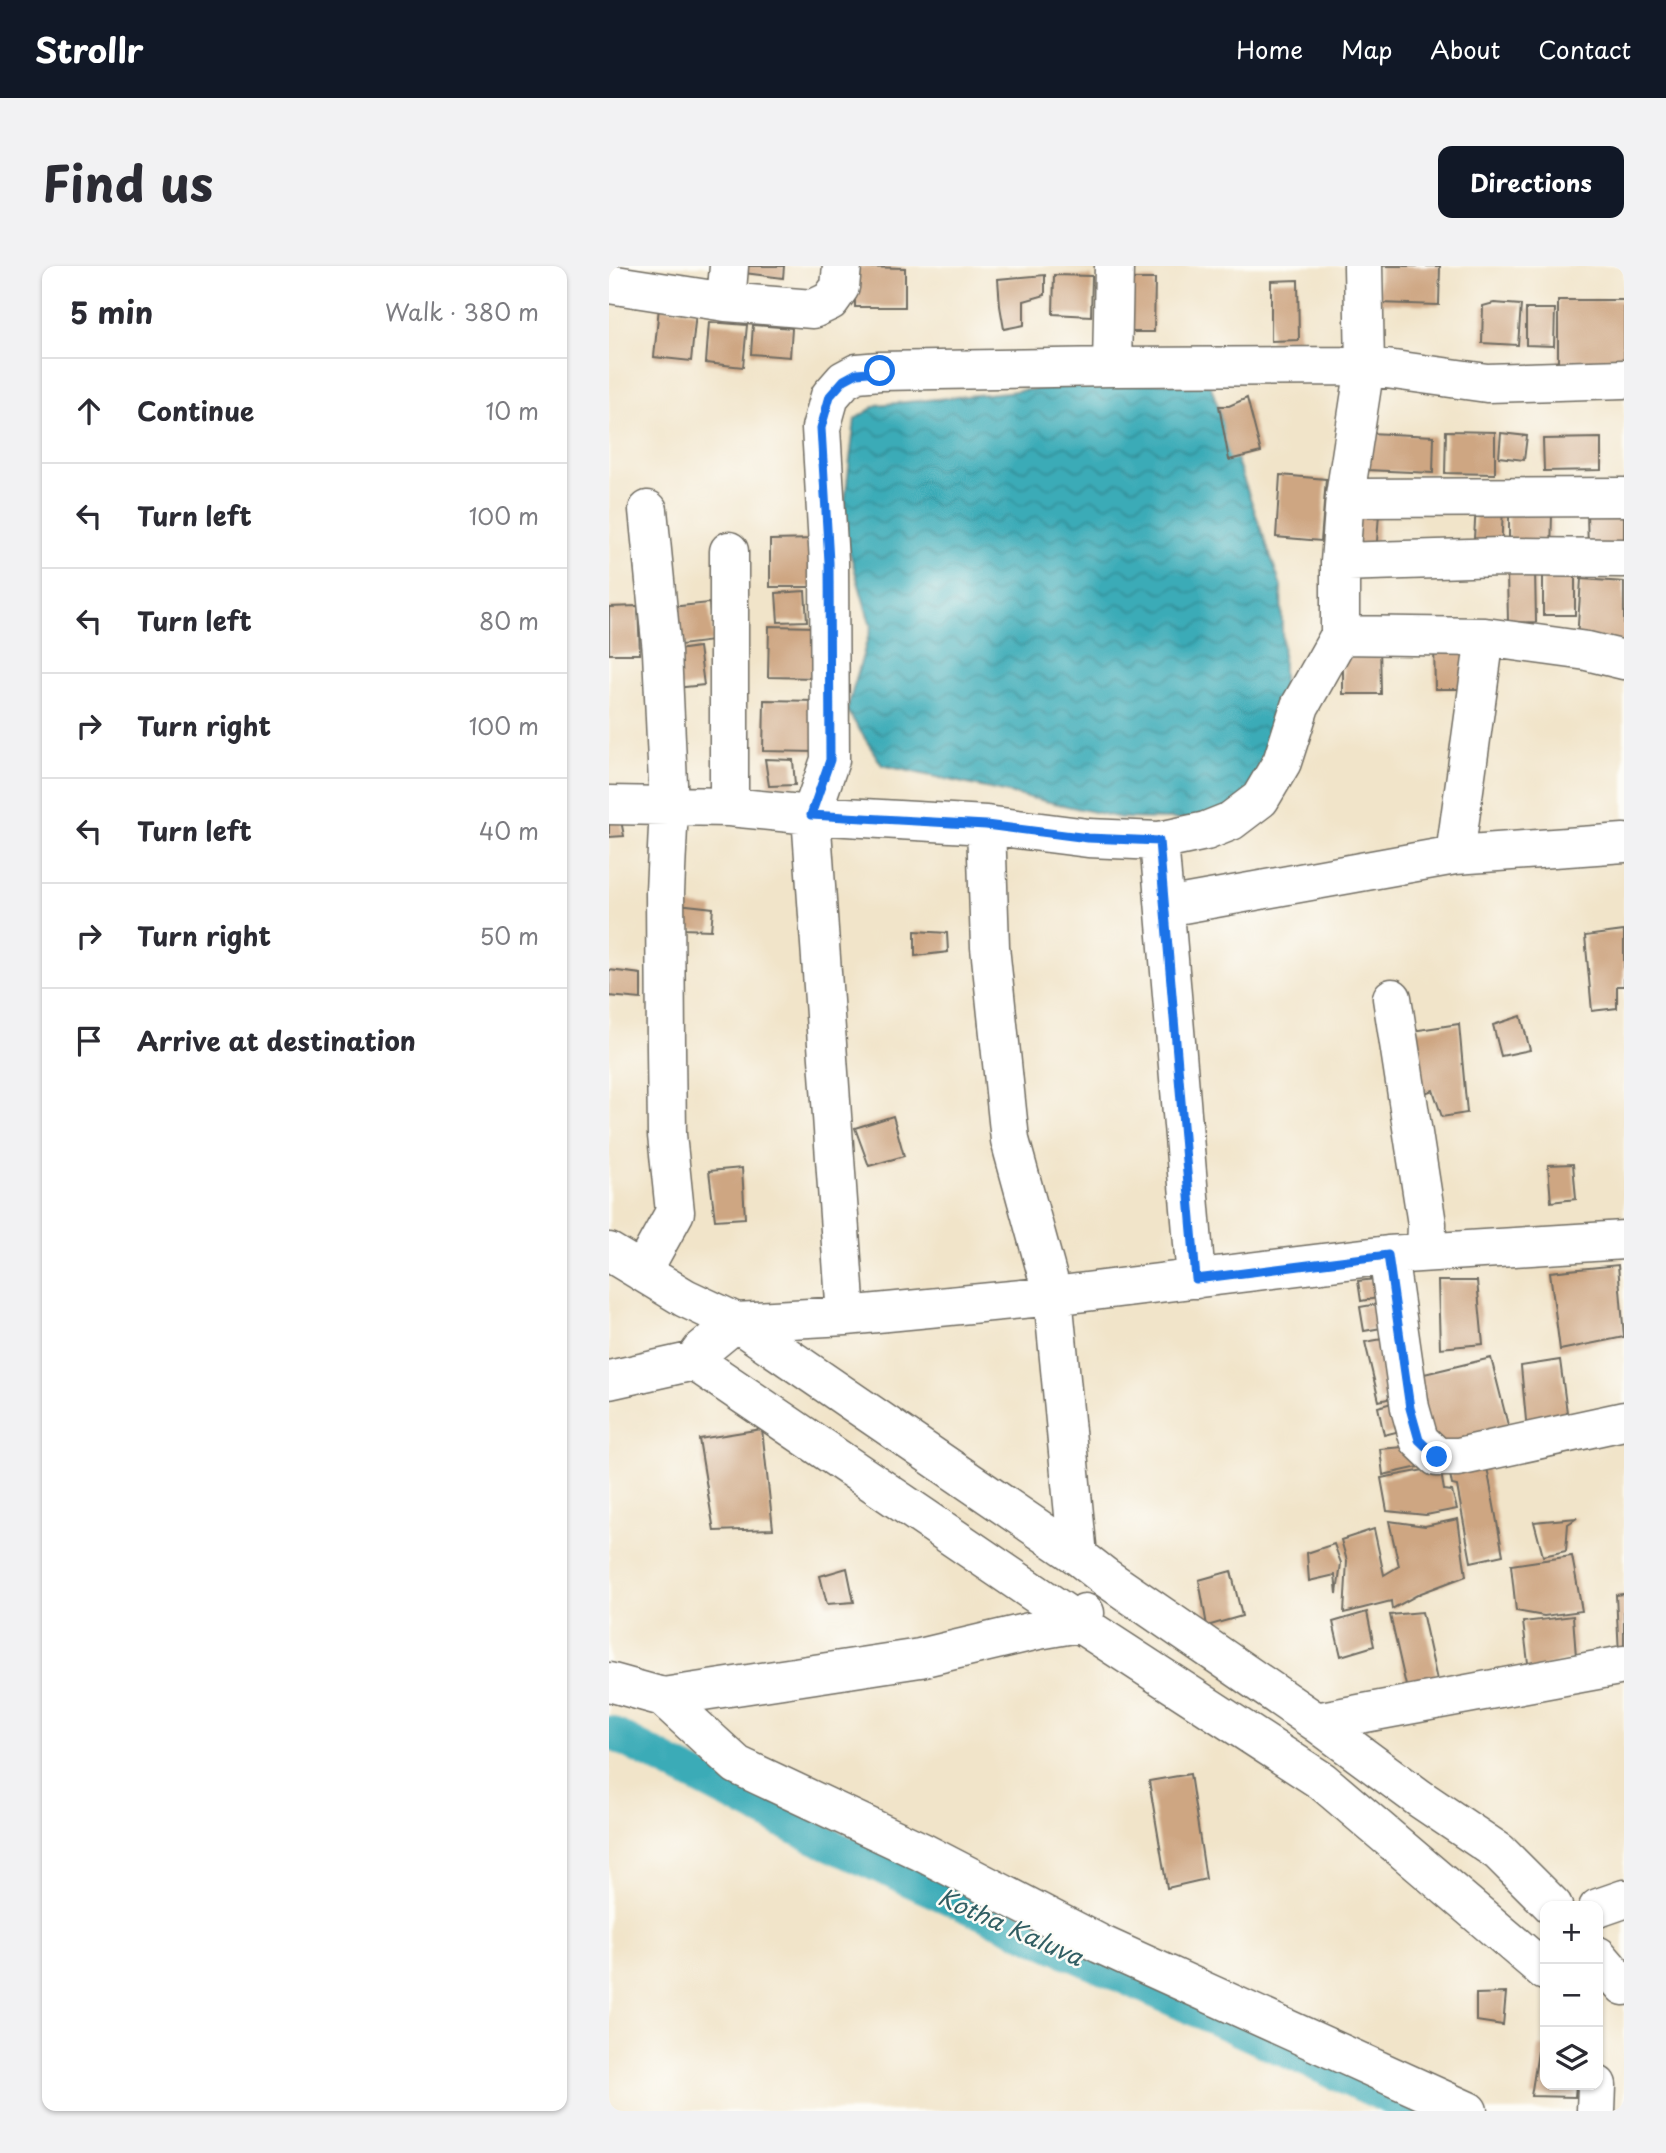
<!DOCTYPE html>
<meta charset="utf-8">
<style>
body{margin:0;font-family:"Playpen Sans",sans-serif;background:#f2f2f3;color:#2b2b33}
.controls{position:absolute;right:21px;bottom:21px;display:grid;overflow:hidden;border-radius:14px;box-shadow:0 2px 5px #0004}
.controls button{width:63px;height:63px;display:grid;place-items:center;padding:0;border:0;border-bottom:2px solid #e1e1e2;background:#fff;color:#2b2b33;font:35px sans-serif}
.stop{position:absolute;width:21px;height:21px;margin:-16px;border:5px solid #1a73e8;border-radius:50%;background:#fff}
.stop.end{background:#1a73e8;border-color:#fff;box-shadow:0 2px 7px #0008}
.list{margin:0;padding:0;list-style:none}
h2{display:flex;justify-content:space-between;align-items:center;height:91px;margin:0;padding:0 28px;font-size:30px}
h2 small{font-size:23px;font-weight:400;color:#7c7c81}
.list li{display:grid;grid-template-columns:46px 1fr auto;gap:21px;align-items:center;box-sizing:border-box;height:105px;padding:0 28px;border-top:2px solid #e1e1e2}
.list b{display:block;font-size:26px;white-space:nowrap}
.list em{font-size:23px;font-style:normal;color:#7c7c81}
.icon{flex:none;width:38px;height:38px;fill:none;stroke:currentColor;stroke-width:2;stroke-linecap:round;stroke-linejoin:round}
.map{position:relative;flex:none;width:1015px;height:1845px;overflow:hidden;border-radius:14px}
header{display:flex;align-items:center;gap:42px;box-sizing:border-box;height:98px;padding:0 35px;background:#111827;color:#fff}
header strong{font-size:33px}
nav{display:flex;gap:38px;margin-inline-start:auto;font-size:24px}
.intro{display:flex;align-items:center;justify-content:space-between;box-sizing:border-box;height:168px;padding:0 42px}
h1{margin:0;font-size:49px}
.button{padding:18px 32px;border-radius:14px;background:#111827;color:#fff;font-size:24px;font-weight:700}
main{display:flex;gap:42px;padding:0 42px}
aside{flex:1;background:#fff;border-radius:14px;box-shadow:0 2px 5px #0004}
.map>svg:first-child{display:block}
</style>
<header>
<strong>Strollr</strong>
<nav><a>Home</a><a>Map</a><a>About</a><a>Contact</a></nav>
</header>
<div class="intro"><h1>Find us</h1><a class="button">Directions</a></div>
<main>
<aside>
<h2>5 min<small>Walk · 380 m</small></h2>
<ul class="list">
<li><svg class="icon" aria-label="ahead" viewBox="0 0 24 24"><path d="M12 20V5M6 11l6-6 6 6"/></svg><div><b>Continue</b></div><em>10 m</em></li>
<li><svg class="icon" aria-label="left" viewBox="0 0 24 24"><path d="M17 20v-9H6M10 6l-5 5 5 5"/></svg><div><b>Turn left</b></div><em>100 m</em></li>
<li><svg class="icon" aria-label="left" viewBox="0 0 24 24"><path d="M17 20v-9H6M10 6l-5 5 5 5"/></svg><div><b>Turn left</b></div><em>80 m</em></li>
<li><svg class="icon" aria-label="right" viewBox="0 0 24 24"><path d="M7 20v-9h11M14 6l5 5-5 5"/></svg><div><b>Turn right</b></div><em>100 m</em></li>
<li><svg class="icon" aria-label="left" viewBox="0 0 24 24"><path d="M17 20v-9H6M10 6l-5 5 5 5"/></svg><div><b>Turn left</b></div><em>40 m</em></li>
<li><svg class="icon" aria-label="right" viewBox="0 0 24 24"><path d="M7 20v-9h11M14 6l5 5-5 5"/></svg><div><b>Turn right</b></div><em>50 m</em></li>
<li><svg class="icon" aria-label="arrive" viewBox="0 0 24 24"><path d="M6 21V4h12l-3 4 3 4H6"/></svg><div><b>Arrive at destination</b></div></li>
</ul>
</aside>
<div class="map">
<svg width="1015" height="1845" viewBox="0 0 1015 1845">
<defs>
<pattern id="water-waves" width="16" height="10" patternUnits="userSpaceOnUse" patternTransform="scale(1.75)"><rect width="16" height="10" fill="#3babb7"/><path d="M0 5q4-4 8 0t8 0" fill="none" stroke="#328b95"/></pattern>
</defs>
<rect width="100%" height="100%" fill="#fdfcf7"/>
<filter id="ink" filterUnits="userSpaceOnUse"><feTurbulence type="fractalNoise" baseFrequency=".0143" numOctaves="2"/><feDisplacementMap in="SourceGraphic" scale="14" xChannelSelector="R" yChannelSelector="G"/><feConvolveMatrix kernelMatrix="1 2 1 2 8 2 1 2 1" color-interpolation-filters="sRGB"/></filter>
<filter id="wash" filterUnits="userSpaceOnUse"><feTurbulence type="fractalNoise" baseFrequency=".00686" numOctaves="4" result="noise"/><feDisplacementMap in="SourceGraphic" scale="28" xChannelSelector="R" yChannelSelector="G"/><feGaussianBlur stdDeviation="1.57" result="paint"/><feColorMatrix in="noise" values="0 0 0 0 0 0 0 0 0 0 0 0 0 0 0 0 0 1.4 0 .05"/><feComposite in="paint" operator="in"/></filter>
<g filter="url(#wash)">
<rect width="100%" height="100%" fill="#f1e4c9"/>
<path fill="url(#water-waves)" stroke="#336b71" stroke-width="2" d="M 497,116 L 601,118 L 672,320 L 675,452 L 653,516 L 610,554 L 512,552 L 273,499 L 238,444 L 262,361 L 233,259 L 246,153 L 268,139 Z"/>
<g fill="none" stroke-linecap="round" stroke-linejoin="round">
<path stroke="#3babb7" stroke-width="33" d="M 0,1466 L 196,1567 L 809,1845"/>
</g>
<g id="blocks">
<path fill="#cea682" d="M 128,0 L 175,0 L 174,12 L 128,6 Z
M 771,0 L 831,0 L 830,39 L 770,37 Z
M 246,1 L 296,2 L 296,41 L 246,41 Z
M 436,9 L 436,29 L 415,35 L 415,59 L 395,63 L 391,40 L 389,13 Z
M 445,9 L 483,10 L 482,50 L 444,48 Z
M 515,13 L 546,13 L 545,66 L 514,66 Z
M 689,14 L 690,74 L 662,75 L 662,15 Z
M 949,34 L 1015,34 L 1015,102 L 949,102 Z
M 885,37 L 912,39 L 909,79 L 873,77 L 874,40 Z
M 50,41 L 87,46 L 82,95 L 45,91 Z
M 917,43 L 946,43 L 945,80 L 917,79 Z
M 100,56 L 138,59 L 134,101 L 97,97 Z
M 144,59 L 183,62 L 181,91 L 142,88 Z
M 638,132 L 652,186 L 620,194 L 610,140 L 620,140 Z
M 837,165 L 886,166 L 886,208 L 836,207 Z
M 759,167 L 825,170 L 824,207 L 758,204 Z
M 892,167 L 918,170 L 915,194 L 890,191 Z
M 992,172 L 992,204 L 935,205 L 934,173 Z
M 671,209 L 717,213 L 712,275 L 667,271 Z
M 745,232 L 771,234 L 767,289 L 741,287 Z
M 867,238 L 894,239 L 892,291 L 864,290 Z
M 900,245 L 943,247 L 942,287 L 900,286 Z
M 978,245 L 1015,245 L 1015,285 L 979,285 Z
M 208,273 L 209,321 L 161,321 L 161,274 Z
M 926,303 L 927,356 L 899,357 L 898,304 Z
M 934,304 L 966,304 L 966,349 L 934,349 Z
M 972,313 L 1015,316 L 1015,377 L 968,374 Z
M 196,325 L 198,355 L 169,356 L 167,327 Z
M 100,337 L 104,375 L 56,381 L 52,342 Z
M 29,340 L 31,388 L 0,388 L 0,341 Z
M 160,360 L 209,361 L 209,412 L 159,411 Z
M 734,376 L 771,376 L 772,428 L 734,428 Z
M 857,378 L 858,423 L 826,423 L 825,379 Z
M 90,381 L 95,419 L 57,423 L 53,386 Z
M 155,434 L 208,435 L 207,486 L 154,485 Z
M 156,493 L 184,494 L 186,519 L 160,520 Z
M 0,548 L 11,549 L 15,570 L 0,571 Z
M 69,638 L 104,642 L 102,664 L 73,663 Z
M 306,665 L 338,667 L 339,686 L 306,690 Z
M 1015,665 L 1015,720 L 1008,720 L 1008,742 L 983,745 L 976,670 Z
M 0,704 L 32,708 L 32,733 L 0,730 Z
M 912,750 L 921,784 L 892,790 L 884,759 Z
M 850,758 L 858,847 L 833,851 L 824,824 L 805,831 L 796,766 Z
M 284,850 L 295,890 L 260,900 L 246,862 Z
M 964,898 L 967,933 L 942,936 L 939,899 Z
M 133,902 L 136,952 L 106,954 L 100,905 Z
M 1009,999 L 1015,1071 L 951,1084 L 941,1006 Z
M 776,1012 L 779,1030 L 752,1035 L 749,1015 Z
M 829,1015 L 868,1015 L 874,1078 L 831,1082 Z
M 780,1036 L 784,1060 L 755,1065 L 751,1041 Z
M 785,1071 L 795,1129 L 770,1135 L 756,1076 Z
M 882,1092 L 902,1171 L 825,1182 L 807,1110 Z
M 951,1094 L 959,1154 L 918,1165 L 912,1100 Z
M 796,1133 L 803,1162 L 775,1169 L 769,1141 Z
M 153,1163 L 164,1263 L 105,1265 L 90,1173 Z
M 807,1180 L 810,1201 L 774,1209 L 771,1183 Z
M 831,1201 L 835,1224 L 843,1225 L 848,1243 L 817,1249 L 778,1245 L 772,1212 Z
M 878,1201 L 894,1289 L 862,1296 L 848,1220 L 843,1219 L 841,1208 Z
M 968,1252 L 959,1258 L 957,1285 L 934,1290 L 925,1256 Z
M 849,1253 L 857,1310 L 812,1327 L 783,1343 L 782,1335 L 735,1347 L 738,1295 L 732,1274 L 765,1263 L 775,1309 L 790,1300 L 780,1255 L 816,1260 Z
M 725,1278 L 732,1297 L 728,1328 L 726,1309 L 700,1315 L 698,1287 Z
M 963,1290 L 973,1345 L 935,1350 L 907,1345 L 902,1299 Z
M 238,1302 L 245,1336 L 218,1338 L 211,1310 Z
M 622,1305 L 633,1350 L 598,1360 L 590,1314 Z
M 1015,1328 L 1015,1387 L 1010,1388 L 1007,1329 Z
M 758,1346 L 765,1380 L 732,1390 L 724,1356 Z
M 813,1346 L 829,1419 L 798,1424 L 781,1349 Z
M 964,1350 L 967,1391 L 920,1405 L 914,1356 Z
M 581,1508 L 597,1613 L 558,1622 L 540,1515 Z
M 897,1727 L 894,1759 L 867,1755 L 867,1728 Z
M 930,1780 L 936,1780 L 936,1819 L 967,1819 L 966,1831 L 922,1830 Z"/>
</g>
</g>
<g filter="url(#ink)">
<use href="#blocks" fill-opacity="0" stroke="#706c62" stroke-width="2"/>
<g fill="none" stroke-linecap="round" stroke-linejoin="round">
<defs>
<path id="minor" d="M 0,18 L 117,36 L 204,43 L 221,35 L 231,21 L 233,0
M 117,36 L 120,0
M 503,101 L 505,0
M 736,230 L 745,232 L 1015,231
M 731,296 L 892,291 L 1015,292
M 731,369 L 876,371 L 978,385 L 1015,394
M 0,539 L 120,541 L 202,549 L 377,559 L 479,572 L 550,575 L 597,565 L 622,555 L 651,533 L 673,496 L 691,440 L 731,369 L 731,296 L 736,230 L 756,100 L 754,0
M 120,541 L 120,285
M 377,559 L 381,681 L 401,874 L 444,1030 L 469,1290
M 550,575 L 587,1013
M 846,589 L 876,371
M 557,641 L 846,589 L 1015,577
M 783,732 L 818,958 L 817,986
M 0,986 L 76,1032 L 127,1056 L 469,1290 L 496,1311 L 707,1456 L 810,1532 L 890,1586 L 944,1640
M 779,989 L 801,1142 L 810,1174 L 828,1191 L 849,1191 L 1015,1155
M 33,1006 L 66,946 L 58,869 L 57,783 L 56,626 L 60,540 L 53,386 L 39,244
M 237,1050 L 202,549 L 221,494 L 220,296 L 212,162 L 221,130 L 235,114 L 248,107 L 271,105 L 503,101 L 756,100 L 878,117 L 1015,113
M 85,1095 L 470,1357 L 713,1515 L 936,1705
M 0,1114 L 85,1095 L 93,1084 L 127,1056 L 237,1050 L 444,1030 L 779,989 L 1015,974
M 0,1416 L 54,1431 L 128,1499 L 313,1586 L 491,1678 L 859,1845
M 54,1431 L 311,1392 L 429,1364 L 470,1357 L 476,1347
M 707,1456 L 1015,1399
M 989,1642 L 1015,1633
M 989,1690 L 1015,1720
M 987,1845 L 988,1819"/>
</defs>
<use href="#minor" stroke="#706c62" stroke-width="41"/>
<use href="#minor" stroke="#fff" stroke-width="38"/>
</g>
</g>
<g fill="none" stroke-linecap="round" stroke-linejoin="round" filter="url(#ink)">
<path stroke="#1a73e8" stroke-width="9" d="M 271,105 L 248,107 L 235,114 L 221,130 L 212,162 L 220,296 L 221,494 L 202,549 L 377,559 L 479,572 L 550,575 L 587,1013 L 779,989 L 801,1142 L 810,1174 L 828,1191"/>
</g>
<g text-anchor="middle" dominant-baseline="central" stroke-width="5" stroke-linejoin="round" paint-order="stroke">
<g font-size="24" font-style="italic" fill="#315e63" stroke="#fdfcf7">
<text transform="translate(402 1660) rotate(24)">Kotha Kaluva</text>
</g>
</g>
</svg>
<div class="controls">
<button>+</button>
<button>−</button>
<button><svg class="icon" aria-label="layers" viewBox="0 0 24 24"><path d="M12 4l9 5-9 5-9-5zM3 14l9 5 9-5"/></svg></button>
</div>
<div class="stop" style="left:271px;top:105px"></div>
<div class="stop end" style="left:828px;top:1191px"></div>
</div>
</main>
